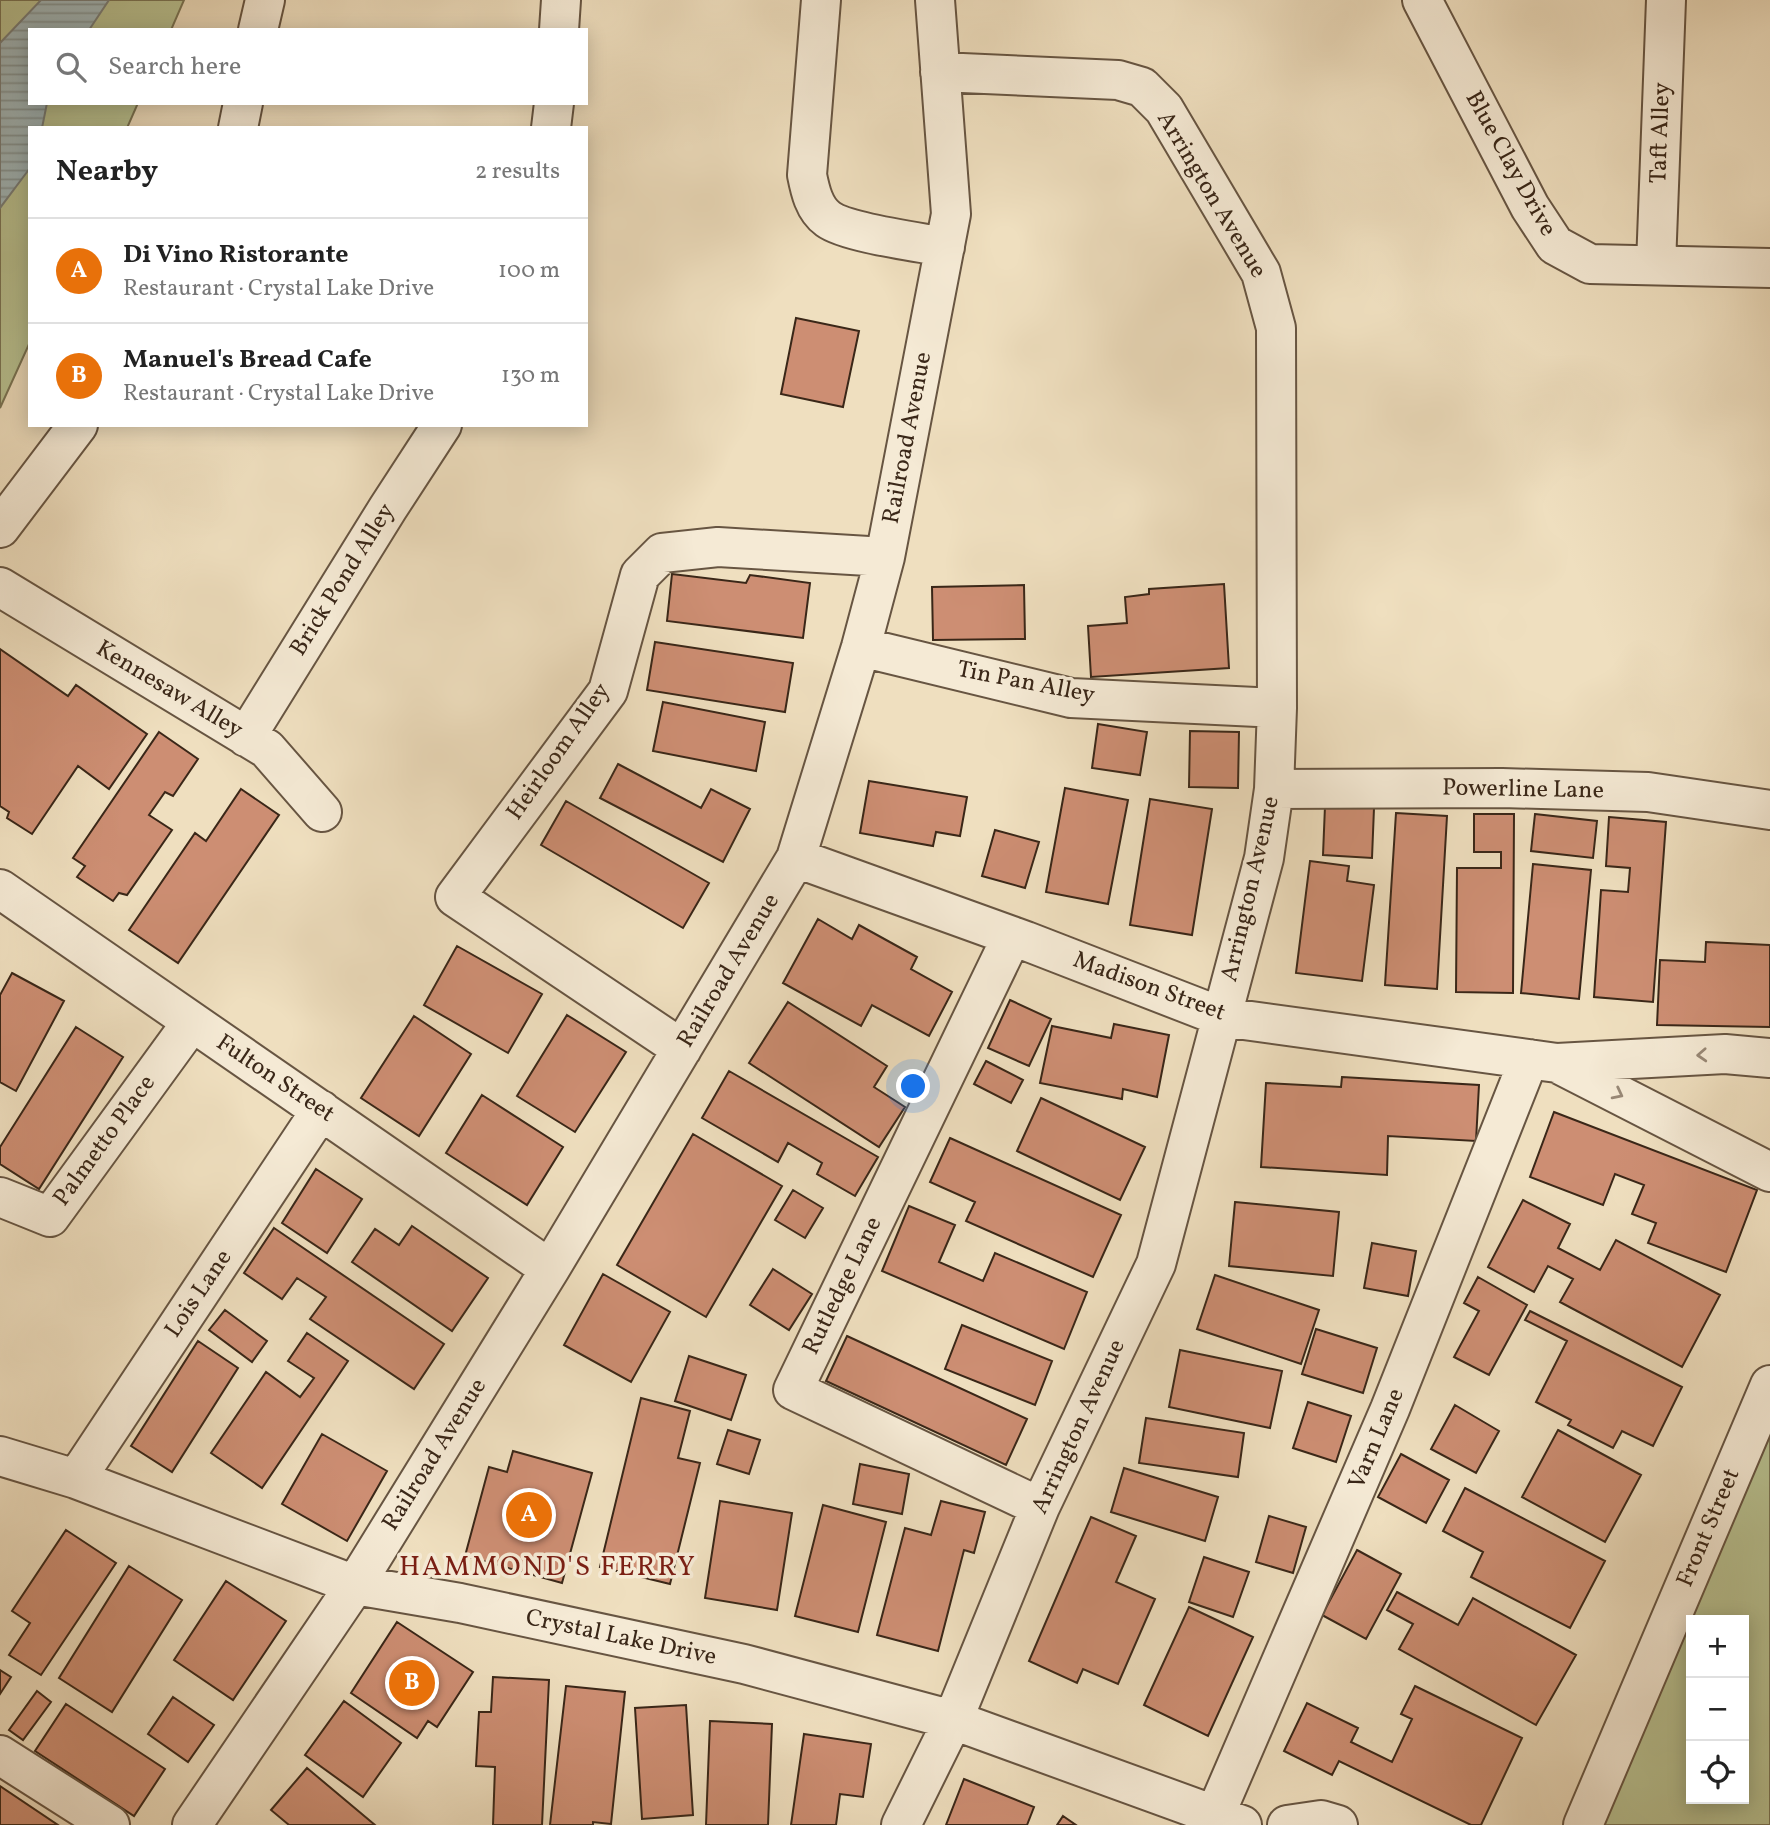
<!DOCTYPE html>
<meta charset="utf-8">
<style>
body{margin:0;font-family:Vollkorn,serif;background:#f6f6f6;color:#222}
.controls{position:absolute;right:21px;bottom:21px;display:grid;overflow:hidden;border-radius:0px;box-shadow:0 4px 18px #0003}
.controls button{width:63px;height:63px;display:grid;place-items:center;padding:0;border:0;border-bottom:2px solid #e0e0e0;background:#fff;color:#222;font:35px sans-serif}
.you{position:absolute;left:914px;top:1087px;width:24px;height:24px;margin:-18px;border:5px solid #fff;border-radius:50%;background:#1a73e8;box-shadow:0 0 0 10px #1a73e833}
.badge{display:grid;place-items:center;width:46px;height:46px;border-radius:50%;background:#b45309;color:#fff;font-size:23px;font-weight:700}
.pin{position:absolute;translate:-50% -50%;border:4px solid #fff;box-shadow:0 2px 7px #0006}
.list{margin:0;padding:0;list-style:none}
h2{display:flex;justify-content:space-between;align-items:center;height:91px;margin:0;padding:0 28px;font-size:30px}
h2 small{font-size:23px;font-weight:400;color:#767676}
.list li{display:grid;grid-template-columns:46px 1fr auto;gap:21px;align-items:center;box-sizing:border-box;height:105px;padding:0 28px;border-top:2px solid #e0e0e0}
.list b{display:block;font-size:26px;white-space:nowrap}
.list p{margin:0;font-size:23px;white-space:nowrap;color:#767676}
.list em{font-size:23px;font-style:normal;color:#767676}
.icon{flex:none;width:38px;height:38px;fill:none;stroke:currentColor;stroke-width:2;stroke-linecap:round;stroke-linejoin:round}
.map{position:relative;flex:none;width:1770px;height:1825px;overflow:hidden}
.search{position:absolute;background:#fff;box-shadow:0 4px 18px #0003;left:28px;top:28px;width:560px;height:77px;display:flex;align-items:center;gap:18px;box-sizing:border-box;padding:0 24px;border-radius:0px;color:#767676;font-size:26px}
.panel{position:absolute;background:#fff;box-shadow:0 4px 18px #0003;left:28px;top:126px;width:560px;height:301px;border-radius:0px}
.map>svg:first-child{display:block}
</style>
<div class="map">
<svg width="1770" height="1825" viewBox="0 0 1770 1825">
<defs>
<pattern id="water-rules" width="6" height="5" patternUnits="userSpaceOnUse" patternTransform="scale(1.75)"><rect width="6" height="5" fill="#a0b9be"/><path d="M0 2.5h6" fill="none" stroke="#839699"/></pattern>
</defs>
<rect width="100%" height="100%" fill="#efdfbf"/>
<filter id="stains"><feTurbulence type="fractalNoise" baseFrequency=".00286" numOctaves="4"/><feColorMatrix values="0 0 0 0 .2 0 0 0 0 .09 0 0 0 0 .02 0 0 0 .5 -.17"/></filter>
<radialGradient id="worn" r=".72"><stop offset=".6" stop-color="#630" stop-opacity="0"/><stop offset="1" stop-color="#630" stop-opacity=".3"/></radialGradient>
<path fill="#b8c292" stroke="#797455" stroke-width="2" fill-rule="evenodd" d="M 0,0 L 184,0 L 171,30 L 30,30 L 30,103 L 138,103 L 127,128 L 30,128 L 30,342 L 0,408 Z
M 1770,1385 L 1770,1825 L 1583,1825 ZM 1691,1620 L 1744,1620 L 1744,1799 L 1691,1799 Z"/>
<path fill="url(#water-rules)" stroke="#777f7c" stroke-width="2" d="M 41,0 L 109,0 L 89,30 L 30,30 L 30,103 L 47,103 L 42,128 L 30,128 L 30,168 L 0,208 L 0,43 Z"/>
<path fill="#cd8e73" stroke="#3a2718" stroke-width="2" d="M 796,318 L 859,331 L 843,407 L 781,394 Z
M 672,574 L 746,583 L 750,575 L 810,583 L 803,638 L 667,621 Z
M 1224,584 L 1229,668 L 1091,677 L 1088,626 L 1127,623 L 1125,597 L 1149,594 L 1149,589 Z
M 1024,585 L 1025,639 L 933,640 L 932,587 Z
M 655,642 L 793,663 L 785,712 L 647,690 Z
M 0,649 L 68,696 L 76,685 L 147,734 L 109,789 L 78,766 L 32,834 L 7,818 L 9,812 L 0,806 Z
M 663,702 L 765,722 L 756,771 L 653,751 Z
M 1098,724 L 1147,732 L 1140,775 L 1092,768 Z
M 1190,731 L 1239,732 L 1238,788 L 1189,787 Z
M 159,732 L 198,759 L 173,796 L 165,792 L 149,815 L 172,830 L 127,895 L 119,893 L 113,901 L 77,877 L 85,866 L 73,858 Z
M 618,764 L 701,808 L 711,789 L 750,809 L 723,862 L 600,798 Z
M 869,781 L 967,797 L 960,836 L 936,832 L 933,846 L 860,833 Z
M 1065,788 L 1128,800 L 1108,904 L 1046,892 Z
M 241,789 L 279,815 L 178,963 L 129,930 L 195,833 L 206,841 Z
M 1150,799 L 1212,809 L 1192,935 L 1130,925 Z
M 566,801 L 709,883 L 683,928 L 541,845 Z
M 1325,806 L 1374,808 L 1372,858 L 1323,855 Z
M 1396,813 L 1447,816 L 1437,989 L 1385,985 Z
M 1474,814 L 1514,814 L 1513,993 L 1456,992 L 1457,868 L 1501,868 L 1501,852 L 1474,852 Z
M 1535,814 L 1597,821 L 1593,858 L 1531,851 Z
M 1609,817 L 1666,822 L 1653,1002 L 1594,997 L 1601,890 L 1628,892 L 1630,868 L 1606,866 Z
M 995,830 L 1039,842 L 1025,888 L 982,876 Z
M 1310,861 L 1349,866 L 1347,881 L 1374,885 L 1362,981 L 1296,973 Z
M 1533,864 L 1591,870 L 1579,999 L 1521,993 Z
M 818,919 L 852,939 L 859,925 L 917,957 L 911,969 L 952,992 L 929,1036 L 872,1005 L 861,1026 L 783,983 Z
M 1706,942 L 1770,945 L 1770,1027 L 1657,1025 L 1660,960 L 1705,962 Z
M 457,946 L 542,994 L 508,1053 L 424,1005 Z
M 12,973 L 64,1001 L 16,1091 L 0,1082 L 0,995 Z
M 1010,1000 L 1051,1019 L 1029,1066 L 988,1048 Z
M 788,1002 L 887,1066 L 874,1087 L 905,1107 L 879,1147 L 749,1063 Z
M 567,1015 L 626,1052 L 575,1132 L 517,1096 Z
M 414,1016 L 471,1054 L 419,1136 L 361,1098 Z
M 1114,1024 L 1169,1035 L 1157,1097 L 1123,1089 L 1122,1099 L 1040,1083 L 1052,1026 L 1111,1038 Z
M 76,1027 L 123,1057 L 39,1189 L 0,1164 L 0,1147 Z
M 986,1061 L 1023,1080 L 1011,1103 L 974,1084 Z
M 729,1071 L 878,1157 L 855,1196 L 817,1174 L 822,1163 L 788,1143 L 778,1162 L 702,1118 Z
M 1342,1077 L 1479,1085 L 1476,1141 L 1388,1136 L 1387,1175 L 1261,1167 L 1266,1083 L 1341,1087 Z
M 482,1095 L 563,1147 L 527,1205 L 446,1153 Z
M 1041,1098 L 1145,1147 L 1120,1200 L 1017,1151 Z
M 1554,1112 L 1757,1190 L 1726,1272 L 1648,1243 L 1656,1223 L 1632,1214 L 1644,1185 L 1615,1174 L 1603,1205 L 1530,1177 Z
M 693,1134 L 782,1186 L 706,1317 L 617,1265 Z
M 950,1138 L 1121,1215 L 1093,1277 L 966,1221 L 975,1202 L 930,1182 Z
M 316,1169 L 362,1199 L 327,1253 L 282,1223 Z
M 793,1190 L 823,1208 L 805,1238 L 775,1220 Z
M 1523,1200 L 1570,1224 L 1558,1248 L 1600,1270 L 1616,1240 L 1720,1295 L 1682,1367 L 1560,1302 L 1573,1279 L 1548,1266 L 1534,1292 L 1488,1267 Z
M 1235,1202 L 1339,1212 L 1333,1276 L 1229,1266 Z
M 909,1206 L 955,1225 L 939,1262 L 983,1281 L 995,1253 L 1087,1292 L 1064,1349 L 882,1271 Z
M 412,1226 L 488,1278 L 452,1331 L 352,1262 L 375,1229 L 399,1245 Z
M 274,1228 L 444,1344 L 414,1389 L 310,1319 L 326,1297 L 297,1278 L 282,1299 L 244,1273 Z
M 1372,1243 L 1416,1251 L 1408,1296 L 1364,1288 Z
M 773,1269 L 812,1294 L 789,1330 L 750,1305 Z
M 603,1274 L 670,1312 L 631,1382 L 564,1345 Z
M 1215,1275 L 1319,1310 L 1301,1364 L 1197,1329 Z
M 1478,1277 L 1527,1305 L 1489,1375 L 1454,1357 L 1479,1311 L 1464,1303 Z
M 225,1310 L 267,1341 L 252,1362 L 209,1330 Z
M 1530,1311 L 1682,1387 L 1653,1446 L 1622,1431 L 1613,1448 L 1568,1425 L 1571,1420 L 1536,1402 L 1567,1341 L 1525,1320 Z
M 962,1325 L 1052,1361 L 1035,1405 L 945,1369 Z
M 1316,1329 L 1377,1348 L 1363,1393 L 1302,1374 Z
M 307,1333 L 348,1361 L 262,1488 L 211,1453 L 266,1372 L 300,1397 L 314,1378 L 288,1361 Z
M 847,1336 L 1027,1419 L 1006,1465 L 826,1381 Z
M 198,1341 L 238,1368 L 172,1472 L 131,1446 Z
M 1180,1350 L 1282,1371 L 1270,1428 L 1169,1407 Z
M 689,1356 L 746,1375 L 731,1420 L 675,1401 Z
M 641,1398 L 690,1411 L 678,1458 L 700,1463 L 670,1584 L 600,1567 Z
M 1308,1402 L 1351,1416 L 1336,1462 L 1293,1448 Z
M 1455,1405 L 1499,1431 L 1476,1473 L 1431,1449 Z
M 1146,1418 L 1244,1433 L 1238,1477 L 1139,1463 Z
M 728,1430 L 760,1440 L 749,1474 L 717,1464 Z
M 1558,1430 L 1641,1475 L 1605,1542 L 1522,1497 Z
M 322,1434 L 387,1471 L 347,1541 L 282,1504 Z
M 513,1451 L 592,1473 L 562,1583 L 465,1556 L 489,1467 L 507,1472 Z
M 1401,1454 L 1449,1480 L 1426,1523 L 1378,1497 Z
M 860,1464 L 909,1474 L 902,1514 L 853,1504 Z
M 1124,1468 L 1218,1497 L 1205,1541 L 1111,1512 Z
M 1465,1488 L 1605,1561 L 1570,1628 L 1471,1577 L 1483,1552 L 1443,1531 Z
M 720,1501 L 792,1513 L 777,1610 L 705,1598 Z
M 941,1501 L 985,1512 L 974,1553 L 964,1550 L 938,1651 L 877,1635 L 905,1528 L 931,1535 Z
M 823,1505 L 886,1522 L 858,1632 L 795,1616 Z
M 1269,1516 L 1306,1527 L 1293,1573 L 1256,1562 Z
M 1091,1517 L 1136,1536 L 1116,1582 L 1155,1599 L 1118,1684 L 1083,1669 L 1077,1683 L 1029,1661 Z
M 66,1530 L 116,1563 L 41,1675 L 9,1655 L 30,1623 L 12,1611 Z
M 1357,1550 L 1401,1574 L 1366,1639 L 1322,1615 Z
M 1204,1557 L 1249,1572 L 1233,1617 L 1189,1602 Z
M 129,1566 L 182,1600 L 112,1712 L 59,1678 Z
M 226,1581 L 286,1621 L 233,1700 L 174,1660 Z
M 1397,1592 L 1458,1625 L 1473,1598 L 1576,1655 L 1536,1725 L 1399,1649 L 1413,1624 L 1387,1610 Z
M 1189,1607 L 1253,1637 L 1208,1736 L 1144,1705 Z
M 397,1622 L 473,1672 L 437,1727 L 428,1721 L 417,1738 L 351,1693 Z
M 0,1670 L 11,1677 L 0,1694 Z
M 493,1677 L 549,1680 L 542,1825 L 493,1825 L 495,1767 L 476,1766 L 479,1712 L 491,1712 Z
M 566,1686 L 625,1692 L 611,1824 L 593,1822 L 593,1825 L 550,1825 Z
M 1415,1686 L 1522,1738 L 1481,1825 L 1471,1825 L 1339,1761 L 1332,1775 L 1284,1751 L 1307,1703 L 1358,1728 L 1351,1742 L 1392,1762 L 1412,1719 L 1401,1714 Z
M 37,1691 L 51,1702 L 23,1740 L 9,1730 Z
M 173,1697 L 214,1725 L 188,1762 L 148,1734 Z
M 344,1701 L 401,1743 L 363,1797 L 305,1755 Z
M 66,1704 L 165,1769 L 134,1816 L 35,1751 Z
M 686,1705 L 693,1815 L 642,1819 L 635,1708 Z
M 710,1721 L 772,1724 L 768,1825 L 706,1825 Z
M 804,1734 L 871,1744 L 863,1797 L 840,1794 L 836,1825 L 791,1825 Z
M 307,1768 L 375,1825 L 289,1825 L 271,1810 Z
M 964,1779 L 1034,1807 L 1027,1825 L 946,1825 Z
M 0,1786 L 58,1825 L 0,1825 Z
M 1063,1816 L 1076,1825 L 1057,1825 Z"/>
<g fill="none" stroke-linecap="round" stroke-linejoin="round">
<defs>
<path id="minor" d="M 821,0 L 807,175 C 810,190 814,209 828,219 C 847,233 919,242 945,247
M 1422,0 L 1530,207 L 1555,245 L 1590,264 L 1770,268
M 258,30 L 265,0
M 559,30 L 561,0
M 238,128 L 243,103
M 551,128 L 554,103
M 1656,265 L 1666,0
M 0,528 L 78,425
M 0,587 L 267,749 L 322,812
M 861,647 L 1071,698 L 1277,708
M 246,737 L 388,508 L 442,425
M 1274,789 L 1502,788 L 1648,792 L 1770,810
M 796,858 L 1026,941 L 1222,1017 L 1557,1063 L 1725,1054 L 1770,1058
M 0,889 L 550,1269
M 1012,936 L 793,1390 L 1040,1507
M 682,1049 L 455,897 L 608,691 L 640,575 L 662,553 L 718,547 L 885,557
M 1559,1064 L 1770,1172
M 0,1197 L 50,1217 L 192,1022
M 0,1456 L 76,1479 L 355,1585 L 460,1603 L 744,1664 L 953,1720 L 1242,1825
M 76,1479 L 321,1110
M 0,1755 L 110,1825
M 1215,1815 L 1390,1409 L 1529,1059
M 192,1825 L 355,1585 L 550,1269 L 796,858 L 861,647 L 885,557 L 951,214 L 935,0
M 901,1825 L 953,1720 L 1040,1507 L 1156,1264 L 1264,858 L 1274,789 L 1277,708 L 1276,328 L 1261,273 L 1164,109 L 1142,87 L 1118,80 L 940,72
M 1287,1825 L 1321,1820 L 1338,1825
M 1583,1825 L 1770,1385"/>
</defs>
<use href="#minor" stroke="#675542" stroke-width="42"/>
<use href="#minor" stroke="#f5ead5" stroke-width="38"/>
</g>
<defs><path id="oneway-chevron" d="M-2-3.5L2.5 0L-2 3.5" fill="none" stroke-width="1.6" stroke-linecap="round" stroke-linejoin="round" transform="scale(1.75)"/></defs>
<g stroke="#988876">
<use href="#oneway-chevron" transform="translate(1702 1055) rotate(177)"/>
<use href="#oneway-chevron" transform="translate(1618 1094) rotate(27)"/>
</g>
<g text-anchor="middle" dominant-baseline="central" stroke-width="7" stroke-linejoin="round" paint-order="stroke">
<g font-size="24" fill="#3a2718" stroke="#f5ead5">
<text transform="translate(1661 133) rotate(-88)">Taft Alley</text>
<text transform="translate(1510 164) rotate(61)">Blue Clay Drive</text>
<text transform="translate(1211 195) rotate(59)">Arrington Avenue</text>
<text transform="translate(908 438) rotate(-79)">Railroad Avenue</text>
<text transform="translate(343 580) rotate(-58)">Brick Pond Alley</text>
<text transform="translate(1026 683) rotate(11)">Tin Pan Alley</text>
<text transform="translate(169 690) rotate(31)">Kennesaw Alley</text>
<text transform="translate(559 752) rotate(-55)">Heirloom Alley</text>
<text transform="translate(1523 790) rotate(1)">Powerline Lane</text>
<text transform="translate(1251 889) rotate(-77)">Arrington Avenue</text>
<text transform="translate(729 971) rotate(-59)">Railroad Avenue</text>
<text transform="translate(1149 987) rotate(20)">Madison Street</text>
<text transform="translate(275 1079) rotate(34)">Fulton Street</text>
<text transform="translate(105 1141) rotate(-54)">Palmetto Place</text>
<text transform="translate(843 1286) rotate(-64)">Rutledge Lane</text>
<text transform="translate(199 1294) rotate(-56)">Lois Lane</text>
<text transform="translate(1079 1427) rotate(-65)">Arrington Avenue</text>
<text transform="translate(1377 1439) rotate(-67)">Varn Lane</text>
<text transform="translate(435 1455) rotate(-58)">Railroad Avenue</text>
<text transform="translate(1709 1528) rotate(-67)">Front Street</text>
<text transform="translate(621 1638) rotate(12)">Crystal Lake Drive</text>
</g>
<g font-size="28" letter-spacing="2" fill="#7a1f14" stroke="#f5ead5">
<text x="548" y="1567">HAMMOND'S FERRY</text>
</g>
</g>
<rect width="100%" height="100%" filter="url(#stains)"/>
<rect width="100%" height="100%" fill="url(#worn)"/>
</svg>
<div class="controls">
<button>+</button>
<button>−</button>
<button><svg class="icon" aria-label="locate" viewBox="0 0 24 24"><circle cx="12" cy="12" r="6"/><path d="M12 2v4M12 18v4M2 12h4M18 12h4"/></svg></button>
</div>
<div class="you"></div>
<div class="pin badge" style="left:529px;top:1515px;background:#e8710a">A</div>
<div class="pin badge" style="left:412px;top:1683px;background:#e8710a">B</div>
<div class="search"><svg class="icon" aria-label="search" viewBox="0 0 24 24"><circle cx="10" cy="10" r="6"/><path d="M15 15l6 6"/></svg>Search here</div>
<section class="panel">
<h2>Nearby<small>2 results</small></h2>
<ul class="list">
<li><span class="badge" style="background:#e8710a">A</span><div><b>Di Vino Ristorante</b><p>Restaurant · Crystal Lake Drive</p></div><em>100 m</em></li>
<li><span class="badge" style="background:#e8710a">B</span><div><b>Manuel's Bread Cafe</b><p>Restaurant · Crystal Lake Drive</p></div><em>130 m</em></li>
</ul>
</section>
</div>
